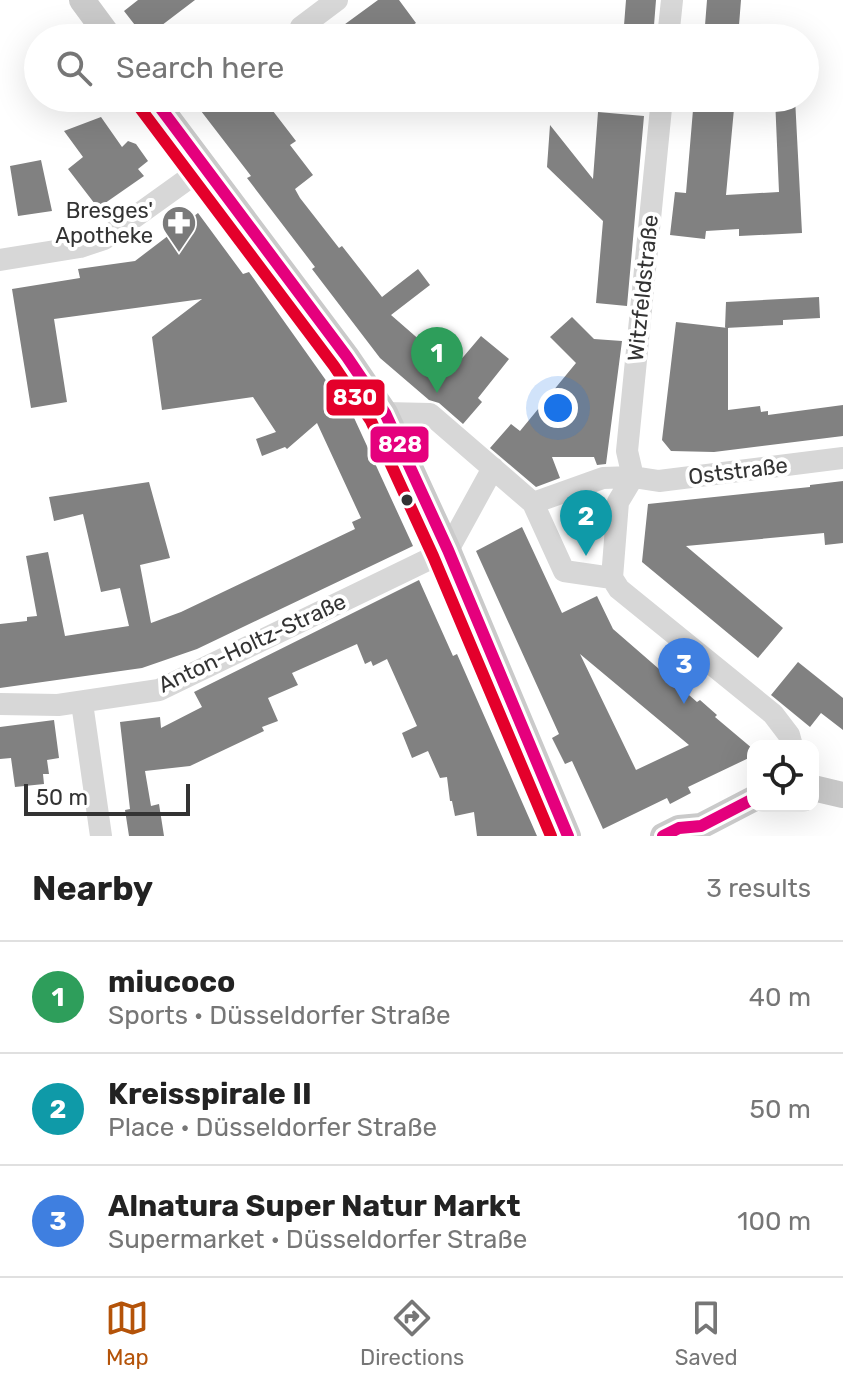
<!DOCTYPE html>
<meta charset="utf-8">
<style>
body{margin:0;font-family:Rubik,sans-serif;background:#f6f6f6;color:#222}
.controls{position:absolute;right:24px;bottom:24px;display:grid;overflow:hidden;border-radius:16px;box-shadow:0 8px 32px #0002}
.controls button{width:72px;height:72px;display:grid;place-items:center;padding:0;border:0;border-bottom:2px solid #e0e0e0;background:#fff;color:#222;font:40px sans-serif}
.scale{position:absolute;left:24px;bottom:20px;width:166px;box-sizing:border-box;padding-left:8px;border:4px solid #333;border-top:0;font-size:22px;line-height:28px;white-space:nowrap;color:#333;-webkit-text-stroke:6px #fff;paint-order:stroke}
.you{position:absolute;left:558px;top:408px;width:28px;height:28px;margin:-20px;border:6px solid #fff;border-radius:50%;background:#1a73e8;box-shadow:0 0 0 12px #1a73e833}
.badge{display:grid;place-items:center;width:52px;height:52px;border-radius:50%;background:#b45309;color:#fff;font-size:26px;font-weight:700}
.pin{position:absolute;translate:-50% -66px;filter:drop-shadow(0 2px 4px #0008)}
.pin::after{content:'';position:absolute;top:42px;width:28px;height:24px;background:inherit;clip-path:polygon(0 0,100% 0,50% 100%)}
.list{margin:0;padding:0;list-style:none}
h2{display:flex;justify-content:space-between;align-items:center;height:104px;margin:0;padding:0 32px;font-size:34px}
h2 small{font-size:26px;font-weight:400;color:#767676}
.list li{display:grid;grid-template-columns:52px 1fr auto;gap:24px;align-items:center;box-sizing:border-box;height:112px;padding:0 32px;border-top:2px solid #e0e0e0}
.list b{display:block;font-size:30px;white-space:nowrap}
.list p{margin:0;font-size:26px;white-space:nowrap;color:#767676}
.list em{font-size:26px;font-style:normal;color:#767676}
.icon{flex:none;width:44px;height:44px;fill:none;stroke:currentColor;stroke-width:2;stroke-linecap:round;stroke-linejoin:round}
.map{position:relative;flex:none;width:843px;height:836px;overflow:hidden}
.search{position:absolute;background:#fff;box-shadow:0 8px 32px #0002;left:24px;right:24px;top:24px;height:88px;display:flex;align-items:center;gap:20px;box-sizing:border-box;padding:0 28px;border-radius:44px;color:#767676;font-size:30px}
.sheet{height:440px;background:#fff}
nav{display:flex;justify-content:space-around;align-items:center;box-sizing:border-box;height:112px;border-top:2px solid #e0e0e0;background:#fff;font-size:22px;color:#767676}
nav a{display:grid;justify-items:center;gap:4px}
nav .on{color:#b45309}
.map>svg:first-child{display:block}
</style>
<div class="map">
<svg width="843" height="836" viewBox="0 0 843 836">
<rect width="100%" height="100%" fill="#fff"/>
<path fill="#818181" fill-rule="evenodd" d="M 138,0 L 195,0 L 145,38 L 124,11 Z
M 378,0 L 399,0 L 416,23 L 410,27 L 418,38 L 326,38 Z
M 626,0 L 656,0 L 653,38 L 623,38 Z
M 707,0 L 741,0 L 738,38 L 704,38 Z
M 191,98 L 263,98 L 296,141 L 290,145 L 313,175 L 295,189 L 300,198 L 339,248 L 342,246 L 382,297 L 418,269 L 430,285 L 391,315 L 453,369 L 481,336 L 509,359 L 478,398 L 482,402 L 463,424 L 439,403 L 429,400 L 380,358 L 312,269 L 315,267 L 247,178 L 251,176 Z
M 694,98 L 735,98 L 726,195 L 779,192 L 775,98 L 795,98 L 802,233 L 739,236 L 739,229 L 706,231 L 705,239 L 670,235 L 675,192 L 686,193 Z
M 598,112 L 644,116 L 627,306 L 596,303 L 603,221 L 547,167 L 550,125 L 593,179 Z
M 101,117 L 122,147 L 128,141 L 136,144 L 148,161 L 138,169 L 144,176 L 98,208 L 68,169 L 83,157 L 64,131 Z
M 41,160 L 52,211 L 18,216 L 10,166 Z
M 198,213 L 243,274 L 249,272 L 347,410 L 350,409 L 413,546 L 197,649 L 142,668 L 0,688 L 0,624 L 27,621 L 27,617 L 37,616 L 26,556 L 48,552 L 65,636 L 129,626 L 120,588 L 101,592 L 83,514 L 54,521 L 49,497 L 149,482 L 170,558 L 140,565 L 151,623 L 181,612 L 355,529 L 352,522 L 361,518 L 317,423 L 287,449 L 285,447 L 262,456 L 256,439 L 276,432 L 253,397 L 162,410 L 152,337 L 202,299 L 54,319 L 67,402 L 31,408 L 12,289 L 80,278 L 78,269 L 135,261 Z
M 819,297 L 820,318 L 783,320 L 783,325 L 725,328 L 726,302 Z
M 572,317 L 594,339 L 622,341 L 606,464 L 597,465 L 594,457 L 552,457 L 560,478 L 536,487 L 490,448 L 511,424 L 520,431 L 576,363 L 550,337 Z
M 676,322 L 728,328 L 728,410 L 760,406 L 761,412 L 768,411 L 768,415 L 843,405 L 843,436 L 714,452 L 671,451 L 662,440 Z
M 843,481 L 843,543 L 825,545 L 824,533 L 686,546 L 783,628 L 758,658 L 642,562 L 648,504 L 810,487 L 810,485 Z
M 522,527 L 562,613 L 597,596 L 613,629 L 697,702 L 700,700 L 717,715 L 715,717 L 753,749 L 753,756 L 688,787 L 691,793 L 670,804 L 667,798 L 603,829 L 572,761 L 565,764 L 552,738 L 559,734 L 476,551 ZM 580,654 L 689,745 L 636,770 Z
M 419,580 L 453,656 L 457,654 L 537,836 L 477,836 L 474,812 L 455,816 L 452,801 L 450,801 L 447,777 L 440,778 L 428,751 L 412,758 L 402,733 L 417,726 L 387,659 L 373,666 L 371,661 L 365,664 L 357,644 L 292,673 L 298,685 L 268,698 L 278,721 L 262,727 L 264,731 L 190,766 L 145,771 L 151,806 L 159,804 L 164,836 L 129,836 L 125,810 L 130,809 L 120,722 L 160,717 L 161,728 L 202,707 L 194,692 Z
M 798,662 L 843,698 L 843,730 L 821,713 L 810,727 L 771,695 Z
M 54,720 L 59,758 L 47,760 L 49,774 L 43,774 L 44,784 L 15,787 L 11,758 L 0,759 L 0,727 Z"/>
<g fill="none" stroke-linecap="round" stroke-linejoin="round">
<path stroke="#d7d7d7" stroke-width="22" d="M 301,27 L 337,0
M 668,38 L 672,0
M 0,260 L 80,247 L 104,239 L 203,168
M 385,413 L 430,414 L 533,503 L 564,571 L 612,578
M 633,477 L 627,451 L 662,98
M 633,477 L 618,502 L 612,578 L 619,589 L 773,714 L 789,735 L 792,746
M 533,503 L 603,478 L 633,477 L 659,481 L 843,458
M 82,703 L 101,836
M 0,704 L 58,705 L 159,690 L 448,550 L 493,468"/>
<path stroke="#cacaca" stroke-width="26" d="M 82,0 L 110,38
M 153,98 L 347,357 L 385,413 L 448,550 L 568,836
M 813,788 L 843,795
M 663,836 L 679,828 L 701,826 L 753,799"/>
<defs>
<path id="bus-1" d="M 153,98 L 347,357 L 385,413 L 448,550 L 568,836
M 663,836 L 679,828 L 701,826 L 753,799"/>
<path id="bus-2" d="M 140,108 L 334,366 L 371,421 L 433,556 L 551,836"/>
</defs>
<use href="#bus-1" stroke="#fff" stroke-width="18"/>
<use href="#bus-2" stroke="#fff" stroke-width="18"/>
<use href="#bus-1" stroke="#e5007d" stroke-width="12"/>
<use href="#bus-2" stroke="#e4002b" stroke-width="12"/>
</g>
<defs>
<symbol id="pharmacy-pin" viewBox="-11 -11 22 30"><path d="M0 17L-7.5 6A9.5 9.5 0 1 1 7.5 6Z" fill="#7a7a7a" stroke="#fff"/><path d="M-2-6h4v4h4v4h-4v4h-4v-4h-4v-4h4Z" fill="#fff"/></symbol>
</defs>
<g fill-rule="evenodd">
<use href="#pharmacy-pin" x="159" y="203" width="40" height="54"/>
</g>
<circle fill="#333" stroke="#fff" stroke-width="3" cx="407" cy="500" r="7"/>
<g text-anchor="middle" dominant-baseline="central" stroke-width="8" stroke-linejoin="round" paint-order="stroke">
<g font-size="22" fill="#333" stroke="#fff" text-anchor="end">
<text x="153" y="210">Bresges'<tspan x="153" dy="25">Apotheke</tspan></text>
</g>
<g font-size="22" fill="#333" stroke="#fff">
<text transform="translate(643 288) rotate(-84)">Witzfeldstraße</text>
<text transform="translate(738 471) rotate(-7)">Oststraße</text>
<text transform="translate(252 643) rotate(-25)">Anton-Holtz-Straße</text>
</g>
</g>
<g stroke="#fff" stroke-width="3">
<rect x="325" y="378" width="61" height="39" rx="8" fill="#e4002b"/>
<rect x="369" y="425" width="61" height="39" rx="8" fill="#e5007d"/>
</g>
<g font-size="22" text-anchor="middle" font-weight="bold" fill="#fff">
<text x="355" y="405">830</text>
<text x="400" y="452">828</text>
</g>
</svg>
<div class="controls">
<button><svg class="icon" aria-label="locate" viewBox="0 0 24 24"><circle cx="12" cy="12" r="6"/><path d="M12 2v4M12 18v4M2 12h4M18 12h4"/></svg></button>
</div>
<div class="scale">50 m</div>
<div class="you"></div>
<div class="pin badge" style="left:437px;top:393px;background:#2e9e5b">1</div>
<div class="pin badge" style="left:586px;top:556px;background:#0f9aa8">2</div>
<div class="pin badge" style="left:684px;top:704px;background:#3f7fe0">3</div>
<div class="search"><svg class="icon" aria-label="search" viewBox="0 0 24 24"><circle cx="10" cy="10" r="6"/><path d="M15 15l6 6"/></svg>Search here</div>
</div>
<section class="sheet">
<h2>Nearby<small>3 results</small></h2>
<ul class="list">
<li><span class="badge" style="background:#2e9e5b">1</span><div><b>miucoco</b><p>Sports · Düsseldorfer Straße</p></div><em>40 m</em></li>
<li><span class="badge" style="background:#0f9aa8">2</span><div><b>Kreisspirale II</b><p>Place · Düsseldorfer Straße</p></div><em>50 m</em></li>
<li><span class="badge" style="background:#3f7fe0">3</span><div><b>Alnatura Super Natur Markt</b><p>Supermarket · Düsseldorfer Straße</p></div><em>100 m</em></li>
</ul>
</section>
<nav>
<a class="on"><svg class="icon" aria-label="map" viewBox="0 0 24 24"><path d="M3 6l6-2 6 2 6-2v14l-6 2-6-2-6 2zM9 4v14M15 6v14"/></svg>Map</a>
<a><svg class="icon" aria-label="directions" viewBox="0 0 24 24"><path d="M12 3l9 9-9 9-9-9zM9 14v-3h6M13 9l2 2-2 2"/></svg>Directions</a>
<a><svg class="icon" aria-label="saved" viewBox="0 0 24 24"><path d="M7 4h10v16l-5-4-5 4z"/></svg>Saved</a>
</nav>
